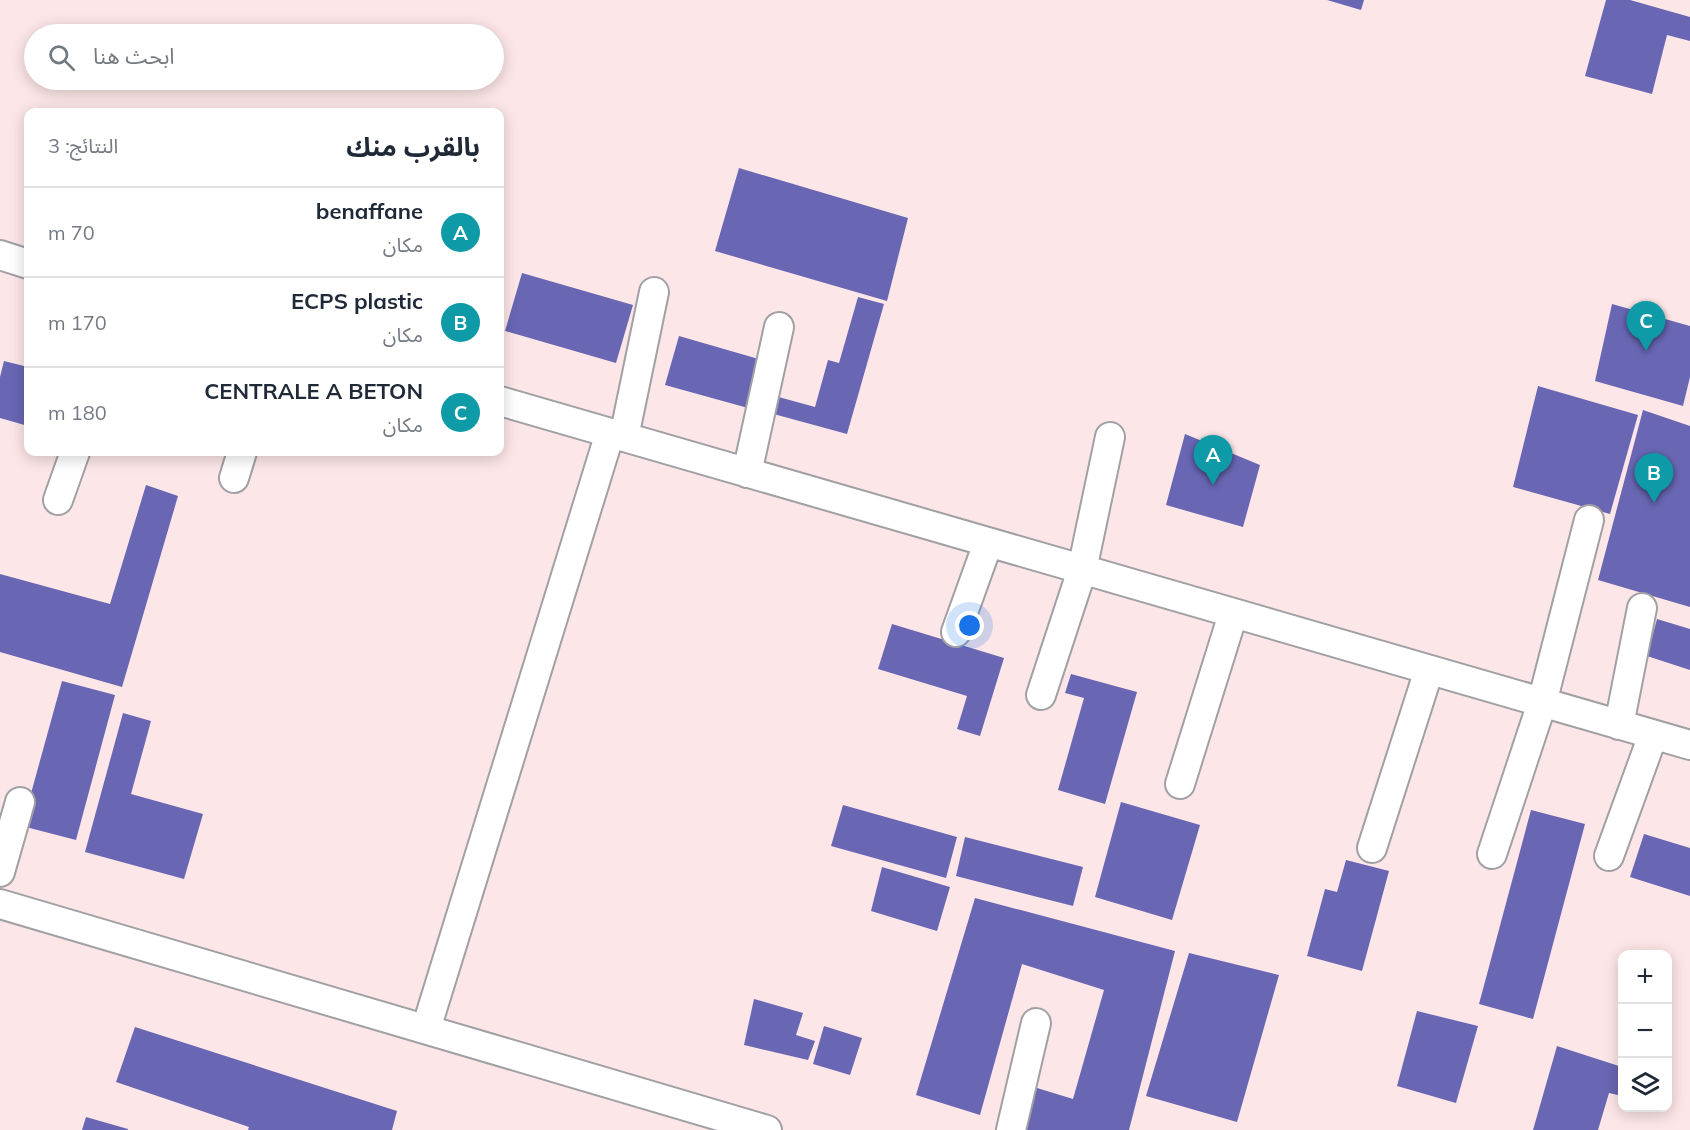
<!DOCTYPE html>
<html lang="ar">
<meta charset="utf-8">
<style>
body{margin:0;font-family:Mulish,"Noto Sans Arabic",sans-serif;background:#f6f6f7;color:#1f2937;direction:rtl}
.controls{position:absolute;right:18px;bottom:18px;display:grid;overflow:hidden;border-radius:12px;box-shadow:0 3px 15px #0003}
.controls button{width:54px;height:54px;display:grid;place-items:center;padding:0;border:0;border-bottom:2px solid #e0e1e3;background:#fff;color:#1f2937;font:30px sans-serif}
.you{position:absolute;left:970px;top:626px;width:21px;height:21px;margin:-15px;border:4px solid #fff;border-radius:50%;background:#1a73e8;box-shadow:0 0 0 9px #1a73e833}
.badge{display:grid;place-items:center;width:39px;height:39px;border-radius:50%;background:#0f766e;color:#fff;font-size:20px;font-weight:700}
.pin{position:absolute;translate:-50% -50px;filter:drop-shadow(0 2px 3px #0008)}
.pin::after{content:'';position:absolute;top:32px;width:21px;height:18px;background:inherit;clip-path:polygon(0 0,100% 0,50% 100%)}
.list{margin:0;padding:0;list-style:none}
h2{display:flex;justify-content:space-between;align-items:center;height:78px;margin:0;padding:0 24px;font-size:26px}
h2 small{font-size:20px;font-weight:400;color:#747a83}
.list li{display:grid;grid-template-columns:39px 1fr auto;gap:18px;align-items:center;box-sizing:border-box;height:90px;padding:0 24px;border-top:2px solid #e0e1e3}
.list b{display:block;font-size:22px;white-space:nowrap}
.list p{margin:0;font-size:20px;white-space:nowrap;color:#747a83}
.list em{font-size:20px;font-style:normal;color:#747a83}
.icon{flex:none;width:33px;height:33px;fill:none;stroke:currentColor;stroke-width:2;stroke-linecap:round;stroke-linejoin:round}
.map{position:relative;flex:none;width:1690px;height:1130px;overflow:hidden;direction:ltr}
.search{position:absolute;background:#fff;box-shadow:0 3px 15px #0003;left:24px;top:24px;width:480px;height:66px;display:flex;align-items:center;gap:15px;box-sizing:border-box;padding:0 21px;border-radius:33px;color:#747a83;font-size:22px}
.panel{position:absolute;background:#fff;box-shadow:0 3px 15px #0003;left:24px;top:108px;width:480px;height:348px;border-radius:12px;direction:rtl}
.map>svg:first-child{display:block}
</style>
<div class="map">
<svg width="1690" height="1130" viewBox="0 0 1690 1130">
<rect width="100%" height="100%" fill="#f6f6fa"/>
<path fill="#fce6e7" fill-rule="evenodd" d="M 0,0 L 1690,0 L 1690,1130 L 0,1130 ZM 34,34 L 494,34 L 494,80 L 34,80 ZM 28,112 L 500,112 L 500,452 L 28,452 ZM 1622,954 L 1668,954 L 1668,1108 L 1622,1108 Z"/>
<path fill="#6966b4" d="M 1327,0 L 1364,0 L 1361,10 Z
M 1606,0 L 1630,0 L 1690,17 L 1690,41 L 1667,35 L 1652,94 L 1585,76 Z
M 739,168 L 908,218 L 887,301 L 715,251 Z
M 522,273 L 633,305 L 616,363 L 505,331 Z
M 858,297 L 884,304 L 847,434 L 770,413 L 775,396 L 815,407 L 828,360 L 839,363 Z
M 1612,304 L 1690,326 L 1690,377 L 1683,406 L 1595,381 Z
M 679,336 L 762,360 L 748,408 L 665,385 Z
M 4,361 L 28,367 L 28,426 L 0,418 L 0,377 Z
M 1538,386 L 1638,415 L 1610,514 L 1513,487 Z
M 1643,410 L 1690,426 L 1690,607 L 1598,580 Z
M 1185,434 L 1260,465 L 1243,527 L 1166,505 Z
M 146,485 L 178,496 L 122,687 L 0,652 L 0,574 L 110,604 Z
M 1657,619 L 1690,629 L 1690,670 L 1647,656 Z
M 892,624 L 1004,658 L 980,736 L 957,729 L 967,696 L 878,669 Z
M 1071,674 L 1137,692 L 1105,804 L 1058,790 L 1084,698 L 1065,693 Z
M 62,681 L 115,695 L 76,840 L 22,826 Z
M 123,713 L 151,721 L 131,794 L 203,814 L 184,879 L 85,852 Z
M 1121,802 L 1200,825 L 1172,920 L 1095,897 Z
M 843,805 L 957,837 L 946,878 L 831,846 Z
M 1531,810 L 1585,824 L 1533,1019 L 1479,1004 Z
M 1644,834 L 1690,848 L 1690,896 L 1630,877 Z
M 965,837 L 1083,867 L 1073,906 L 956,876 Z
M 1346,860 L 1389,871 L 1362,971 L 1307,956 L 1325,889 L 1337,892 Z
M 882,867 L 950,887 L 937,931 L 871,911 Z
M 975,898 L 1175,951 L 1129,1130 L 1024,1130 L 1037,1088 L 1073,1099 L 1104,990 L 1022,964 L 980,1115 L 916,1095 Z
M 1189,953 L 1279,975 L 1237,1122 L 1146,1096 Z
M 754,999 L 803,1013 L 796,1035 L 815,1041 L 808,1060 L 744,1045 Z
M 1417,1011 L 1478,1026 L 1456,1103 L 1397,1086 Z
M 824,1026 L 862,1038 L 850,1075 L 813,1064 Z
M 135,1027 L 397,1111 L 392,1130 L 248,1130 L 249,1127 L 116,1082 Z
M 1557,1046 L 1622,1067 L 1622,1096 L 1609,1093 L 1598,1130 L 1533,1130 Z
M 86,1117 L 128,1129 L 128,1130 L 82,1130 Z"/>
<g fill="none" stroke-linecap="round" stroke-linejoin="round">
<defs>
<path id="minor" d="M 0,255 L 28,264
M 500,401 L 1690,745
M 624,437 L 654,292
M 747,473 L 779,327
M 234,478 L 242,452
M 58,500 L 75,452
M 956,632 L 988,543
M 1041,695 L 1082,570 L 1110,437
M 1619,725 L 1642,608
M 1180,784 L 1233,614
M 1372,848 L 1429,670
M 1492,854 L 1542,703 L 1589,520
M 1609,856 L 1653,735
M 0,872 L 20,802
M 0,904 L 767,1130
M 426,1029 L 610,433
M 1011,1130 L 1036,1023"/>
</defs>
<use href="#minor" stroke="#a0a0a5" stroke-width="32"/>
<use href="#minor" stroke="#fff" stroke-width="28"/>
</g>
</svg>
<div class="controls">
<button>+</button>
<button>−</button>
<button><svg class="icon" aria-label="layers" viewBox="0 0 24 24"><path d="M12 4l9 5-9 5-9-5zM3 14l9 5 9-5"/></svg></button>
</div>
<div class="you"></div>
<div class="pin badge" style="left:1213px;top:485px;background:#0f9aa8">A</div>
<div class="pin badge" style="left:1654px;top:503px;background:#0f9aa8">B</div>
<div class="pin badge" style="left:1646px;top:351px;background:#0f9aa8">C</div>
<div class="search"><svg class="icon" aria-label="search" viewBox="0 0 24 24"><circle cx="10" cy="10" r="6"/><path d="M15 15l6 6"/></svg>ابحث هنا</div>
<section class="panel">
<h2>بالقرب منك<small>النتائج: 3</small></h2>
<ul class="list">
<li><span class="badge" style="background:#0f9aa8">A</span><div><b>benaffane</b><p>مكان</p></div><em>70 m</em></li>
<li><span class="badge" style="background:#0f9aa8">B</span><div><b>ECPS plastic</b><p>مكان</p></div><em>170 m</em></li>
<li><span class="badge" style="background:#0f9aa8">C</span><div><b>CENTRALE A BETON</b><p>مكان</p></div><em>180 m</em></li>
</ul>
</section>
</div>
